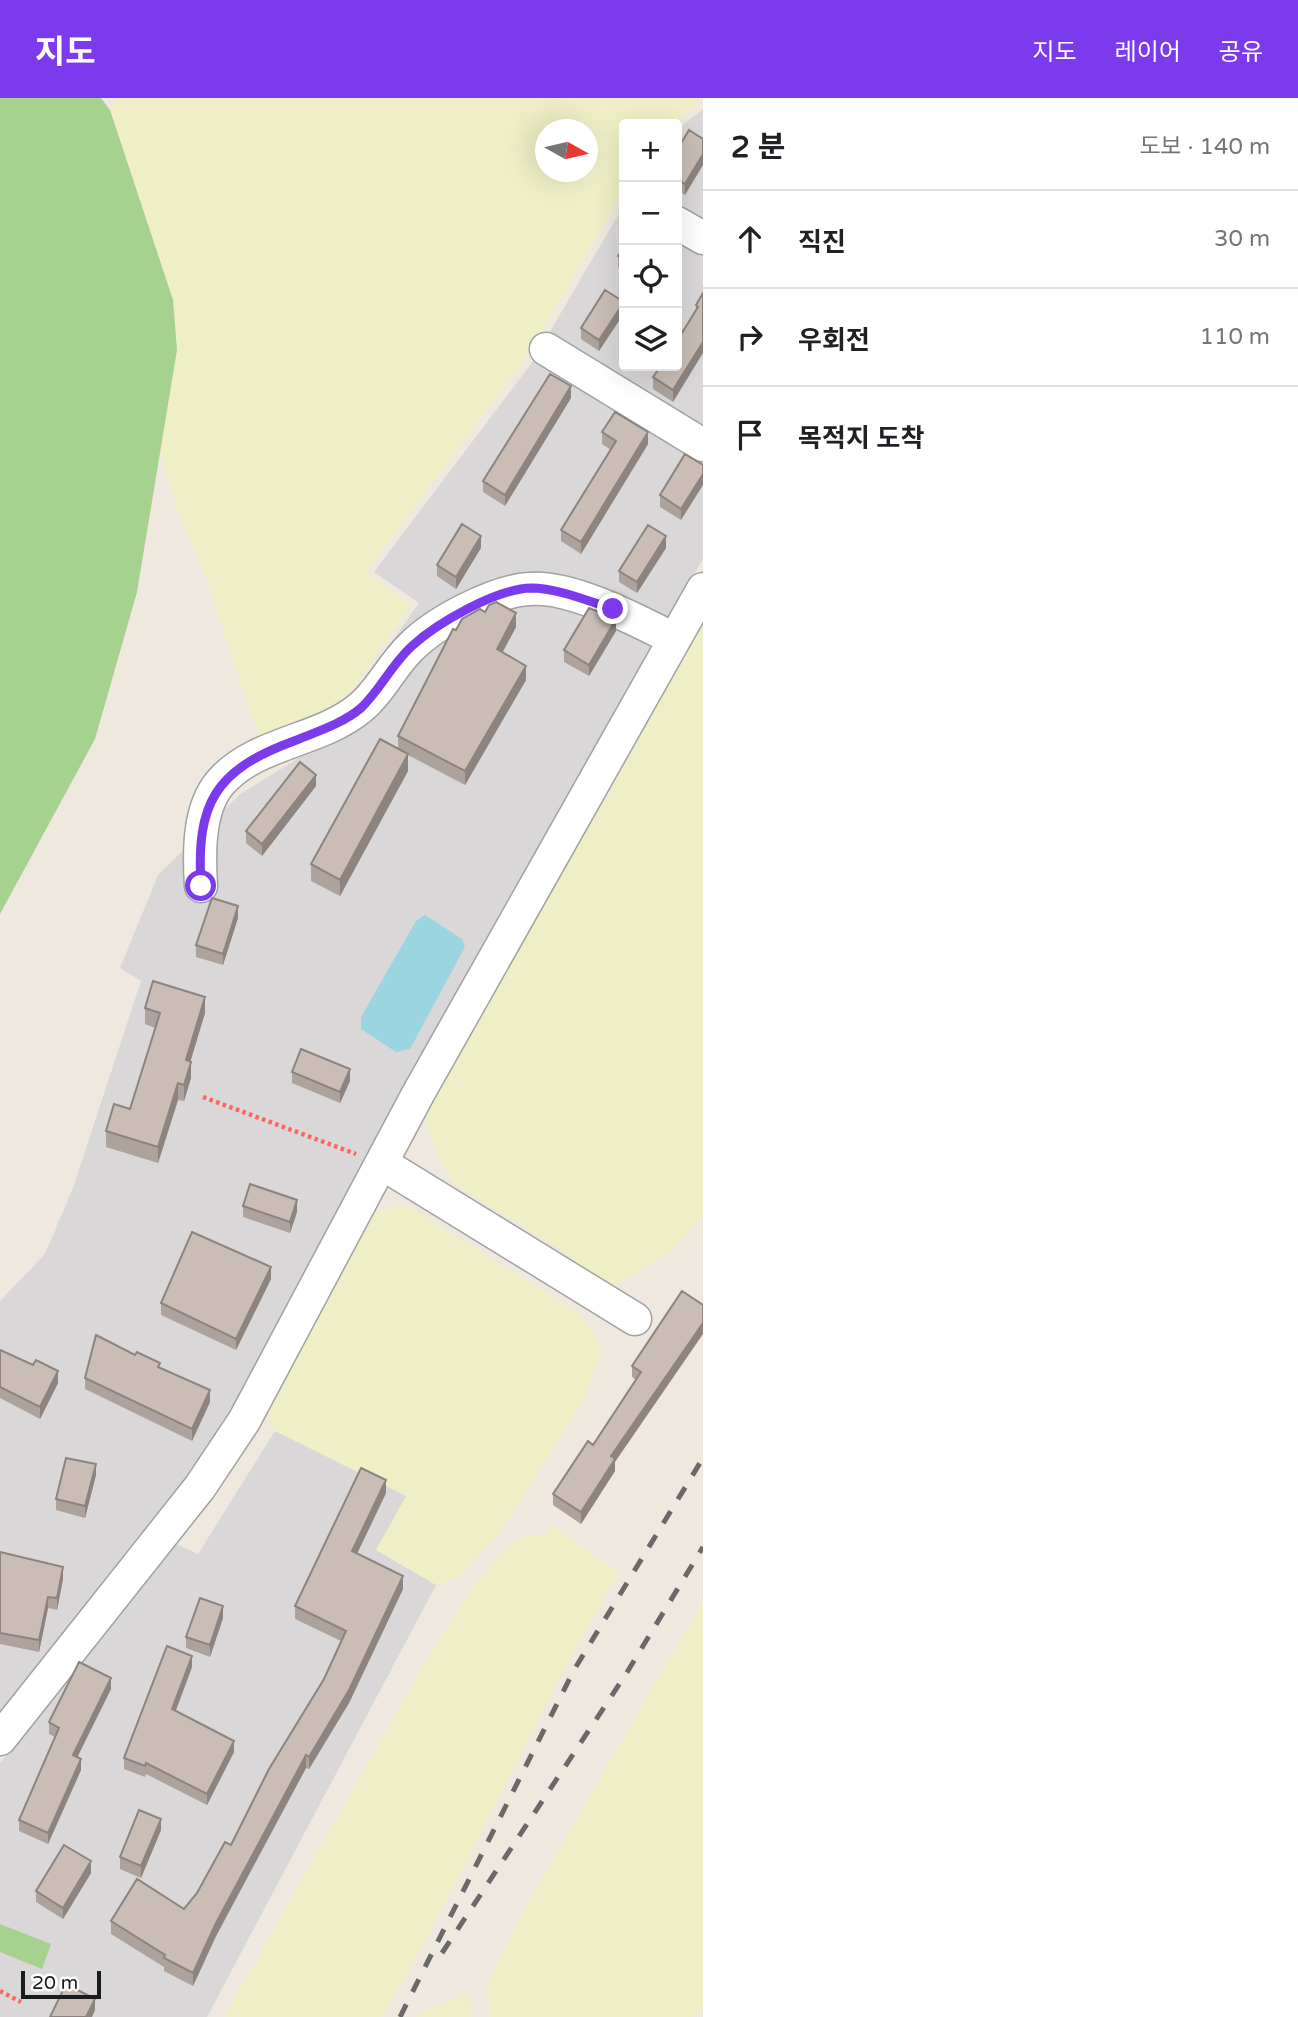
<!DOCTYPE html>
<html lang="ko">
<meta charset="utf-8">
<style>
body{margin:0;font-family:"Varela Round","Noto Sans KR",sans-serif;background:#f2f2f2;color:#202124}
.controls{position:absolute;right:21px;top:21px;display:grid;overflow:hidden;border-radius:7px;box-shadow:0 7px 28px #0002}
.controls button{width:63px;height:63px;display:grid;place-items:center;padding:0;border:0;border-bottom:2px solid #e0e0e0;background:#fff;color:#202124;font:35px sans-serif}
.compass{position:absolute;left:535px;top:21px;width:63px;height:63px;border-radius:50%;background:#fff;box-shadow:0 7px 28px #0002;rotate:98deg}
.scale{position:absolute;left:21px;bottom:18px;width:80px;box-sizing:border-box;padding-left:7px;border:4px solid #1b1b1b;border-top:0;font-size:19px;line-height:24px;white-space:nowrap;color:#1b1b1b;-webkit-text-stroke:5px #fff;paint-order:stroke}
.stop{position:absolute;width:21px;height:21px;margin:-16px;border:5px solid #7c3aed;border-radius:50%;background:#fff}
.stop.end{background:#7c3aed;border-color:#fff;box-shadow:0 2px 7px #0008}
.list{margin:0;padding:0;list-style:none}
h2{display:flex;justify-content:space-between;align-items:center;height:91px;margin:0;padding:0 28px;font-size:30px}
h2 small{font-size:23px;font-weight:400;color:#757577}
.list li{display:grid;grid-template-columns:46px 1fr auto;gap:21px;align-items:center;box-sizing:border-box;height:98px;padding:0 28px;border-top:2px solid #e0e0e0}
.list b{display:block;font-size:26px;white-space:nowrap}
.list em{font-size:23px;font-style:normal;color:#757577}
.icon{flex:none;width:38px;height:38px;fill:none;stroke:currentColor;stroke-width:2;stroke-linecap:round;stroke-linejoin:round}
.map{position:relative;flex:none;width:703px;height:1919px;overflow:hidden}
header{display:flex;align-items:center;gap:42px;box-sizing:border-box;height:98px;padding:0 35px;background:#7c3aed;color:#fff}
header strong{font-size:33px}
nav{display:flex;gap:38px;margin-inline-start:auto;font-size:24px}
main{display:flex}
aside{flex:1;background:#fff}
.map>svg:first-child{display:block}
</style>
<header>
<strong>지도</strong>
<nav><a>지도</a><a>레이어</a><a>공유</a></nav>
</header>
<main>
<div class="map">
<svg width="703" height="1919" viewBox="0 0 703 1919">
<rect width="100%" height="100%" fill="#eee8df"/>
<path fill="#d9d7d7" d="M 703,11 L 703,461 L 609,623 L 238,1306 L 187,1382 L 0,1621 L 0,1203 L 45,1156 L 73,1090 L 141,883 L 120,870 L 158,777 L 239,697 L 318,648 L 419,505 L 374,474 L 531,266 L 624,107 L 624,268 L 677,268 L 677,32 Z
M 275,1333 L 407,1398 L 377,1452 L 436,1487 L 207,1919 L 0,1919 L 0,1665 L 172,1444 L 198,1456 Z"/>
<path fill="#efefc7" fill-rule="evenodd" d="M 118,0 L 703,0 L 673,26 L 624,26 L 624,92 L 525,261 L 366,474 L 411,506 L 330,623 L 264,646 L 250,615 L 209,488 L 178,414 L 160,353 L 177,252 L 173,202 L 110,12 ZM 545,32 L 587,32 L 587,74 L 545,74 Z
M 703,514 L 703,1116 L 673,1151 L 615,1188 L 595,1184 L 573,1170 L 575,1160 L 456,1087 L 439,1063 L 426,1028 L 428,1004 Z
M 392,1108 L 409,1109 L 576,1213 L 596,1237 L 602,1254 L 581,1307 L 501,1432 L 460,1478 L 436,1487 L 376,1452 L 406,1398 L 275,1333 L 266,1318 L 277,1284 L 362,1129 L 377,1115 Z
M 552,1428 L 619,1474 L 565,1569 L 426,1842 L 382,1919 L 224,1919 L 416,1580 L 473,1488 L 509,1447 L 525,1437 L 544,1438 Z
M 703,1503 L 703,1912 L 692,1919 L 489,1919 L 488,1887 L 520,1819 Z
M 468,1896 L 472,1919 L 416,1919 L 419,1915 Z"/>
<path fill="#a7d18f" d="M 0,0 L 101,0 L 110,12 L 173,202 L 177,252 L 137,494 L 95,641 L 0,816 Z
M 0,1826 L 51,1846 L 42,1871 L 0,1854 Z"/>
<path fill="#9ad5e0" d="M 425,817 L 462,841 L 465,849 L 410,951 L 396,954 L 361,931 L 361,919 L 416,823 Z"/>
<g fill="none" stroke-linecap="round" stroke-linejoin="round">
<defs>
<path id="minor" d="M 677,125 L 703,140
M 546,251 L 703,347
M 201,788 C 199,756 198,711 220,685 C 255,644 319,644 360,610 C 380,594 392,567 411,549 C 436,524 494,493 529,491 C 571,487 636,522 674,541
M 383,1066 L 635,1221
M 0,1641 L 200,1389 L 244,1323 L 418,996 L 703,491"/>
</defs>
<use href="#minor" stroke="#a2a2a2" stroke-width="35"/>
<path stroke="#ff645e" stroke-width="4.5" stroke-dasharray="3.5 3.5" stroke-linecap="butt" d="M 203,999 L 356,1056
M 0,1893 L 21,1904"/>
<use href="#minor" stroke="#fff" stroke-width="32"/>
<path stroke="#696969" stroke-width="5" stroke-dasharray="14 14" stroke-linecap="butt" d="M 442,1855 L 626,1576 L 703,1449
M 400,1919 L 574,1572 L 703,1360"/>
</g>
<path fill="#ada39c" d="M 689,32 L 685,97 L 677,92 L 677,52 Z
M 624,149 L 624,173 L 618,169 L 618,158 Z
M 703,195 L 673,304 L 653,291 L 653,279 L 696,213 L 696,207 Z
M 624,215 L 599,253 L 581,241 L 581,230 Z
M 571,300 L 505,408 L 483,394 L 483,383 Z
M 602,334 L 648,346 L 581,456 L 561,443 L 561,432 L 611,352 L 602,346 Z
M 685,356 L 681,422 L 660,409 L 660,397 Z
M 481,450 L 456,491 L 437,478 L 437,467 Z
M 666,450 L 637,495 L 619,484 L 619,473 Z
M 516,529 L 502,554 L 526,582 L 465,687 L 408,657 L 408,673 L 340,798 L 311,783 L 311,766 L 398,651 L 398,638 L 456,532 Z
M 616,533 L 589,578 L 564,564 L 564,552 Z
M 316,688 L 262,758 L 246,745 L 246,733 Z
M 238,820 L 223,867 L 196,859 L 196,847 Z
M 145,910 L 205,915 L 190,964 L 191,980 L 184,1003 L 178,1002 L 158,1065 L 106,1049 L 106,1033 L 130,1011 L 155,930 L 145,926 Z
M 292,974 L 350,983 L 340,1005 L 292,985 Z
M 243,1108 L 297,1114 L 290,1135 L 243,1119 Z
M 271,1181 L 236,1252 L 161,1217 L 161,1205 Z
M 682,1193 L 615,1364 L 615,1373 L 581,1426 L 553,1407 L 553,1396 L 593,1347 L 636,1282 L 632,1279 L 632,1268 Z
M 0,1252 L 58,1285 L 40,1321 L 0,1300 Z
M 160,1270 L 210,1304 L 192,1343 L 85,1291 L 85,1280 Z
M 96,1377 L 85,1420 L 56,1412 L 56,1401 Z
M 386,1395 L 357,1456 L 403,1491 L 349,1605 L 309,1671 L 306,1670 L 216,1838 L 193,1888 L 164,1873 L 164,1869 L 111,1836 L 111,1823 L 184,1811 L 197,1795 L 231,1747 L 324,1581 L 341,1543 L 295,1521 L 295,1508 Z
M 0,1454 L 63,1481 L 57,1512 L 48,1510 L 39,1554 L 0,1546 Z
M 223,1520 L 210,1559 L 186,1550 L 186,1539 Z
M 192,1569 L 175,1613 L 234,1654 L 207,1707 L 146,1676 L 145,1679 L 124,1671 L 124,1660 Z
M 111,1591 L 77,1659 L 81,1672 L 48,1746 L 19,1733 L 19,1722 L 55,1639 L 49,1636 L 49,1624 Z
M 161,1732 L 141,1780 L 120,1771 L 120,1759 Z
M 91,1775 L 63,1821 L 36,1804 L 36,1793 Z"/>
<path fill="#8d847f" d="M 703,56 L 703,67 L 685,97 L 685,86 Z
M 624,204 L 624,215 L 599,253 L 599,242 Z
M 703,244 L 703,255 L 673,304 L 673,292 Z
M 571,288 L 571,300 L 505,408 L 505,397 Z
M 648,334 L 648,346 L 581,456 L 581,444 Z
M 703,376 L 703,387 L 681,422 L 681,411 Z
M 481,438 L 481,450 L 456,491 L 456,479 Z
M 666,438 L 666,450 L 637,495 L 637,484 Z
M 516,515 L 516,529 L 497,565 L 497,551 Z
M 616,521 L 616,533 L 589,578 L 589,567 Z
M 526,568 L 526,582 L 465,687 L 465,673 Z
M 408,656 L 408,673 L 340,798 L 340,782 Z
M 316,677 L 316,688 L 262,758 L 262,746 Z
M 238,808 L 238,820 L 223,867 L 223,856 Z
M 205,899 L 205,915 L 186,978 L 186,962 Z
M 191,964 L 191,980 L 184,1003 L 184,987 Z
M 350,971 L 350,983 L 340,1005 L 340,994 Z
M 178,985 L 178,1002 L 158,1065 L 158,1049 Z
M 297,1102 L 297,1114 L 290,1135 L 290,1124 Z
M 271,1169 L 271,1181 L 236,1252 L 236,1241 Z
M 703,1225 L 703,1236 L 615,1364 L 615,1373 L 581,1426 L 581,1414 L 611,1358 Z
M 58,1273 L 58,1285 L 40,1321 L 40,1309 Z
M 210,1292 L 210,1304 L 192,1343 L 192,1331 Z
M 96,1366 L 96,1377 L 85,1420 L 85,1408 Z
M 386,1382 L 386,1395 L 352,1466 L 352,1453 Z
M 63,1469 L 63,1481 L 57,1512 L 57,1500 Z
M 403,1478 L 403,1491 L 349,1605 L 309,1671 L 309,1659 Z
M 48,1499 L 48,1510 L 39,1554 L 39,1542 Z
M 223,1508 L 223,1520 L 210,1559 L 210,1547 Z
M 192,1558 L 192,1569 L 172,1623 L 172,1611 Z
M 111,1580 L 111,1591 L 73,1668 L 73,1657 Z
M 234,1643 L 234,1654 L 207,1707 L 207,1696 Z
M 306,1657 L 306,1670 L 216,1838 L 193,1888 L 193,1875 L 216,1825 Z
M 81,1661 L 81,1672 L 48,1746 L 48,1735 Z
M 161,1721 L 161,1732 L 141,1780 L 141,1768 Z
M 91,1763 L 91,1775 L 63,1821 L 63,1810 Z
M 95,1901 L 95,1912 L 92,1919 L 86,1919 Z"/>
<path fill="#c9bdb5" stroke="#8d847f" stroke-width="2" d="M 689,32 L 703,41 L 703,56 L 685,86 L 677,81 L 677,52 Z
M 624,149 L 624,162 L 618,158 Z
M 605,192 L 624,204 L 599,242 L 581,230 Z
M 703,195 L 703,244 L 673,292 L 653,279 L 661,268 L 677,268 L 677,243 L 698,209 L 696,207 Z
M 550,276 L 571,288 L 505,397 L 483,383 Z
M 615,314 L 648,334 L 581,444 L 561,432 L 616,343 L 602,334 Z
M 685,356 L 703,367 L 703,376 L 681,411 L 660,397 Z
M 462,426 L 481,438 L 456,479 L 437,467 Z
M 648,427 L 666,438 L 637,484 L 619,473 Z
M 496,504 L 516,515 L 497,551 L 526,568 L 465,673 L 398,638 L 453,531 L 456,532 L 462,521 L 480,511 L 485,514 L 489,507 Z
M 589,510 L 616,521 L 589,567 L 564,552 Z
M 380,641 L 408,656 L 340,782 L 311,766 Z
M 300,664 L 316,677 L 262,746 L 246,733 Z
M 212,800 L 238,808 L 223,856 L 196,847 Z
M 153,883 L 205,899 L 186,962 L 191,964 L 184,987 L 178,985 L 158,1049 L 106,1033 L 114,1006 L 130,1011 L 160,915 L 145,910 Z
M 301,951 L 350,971 L 340,994 L 292,974 Z
M 250,1086 L 297,1102 L 290,1124 L 243,1108 Z
M 192,1134 L 271,1169 L 236,1241 L 161,1205 Z
M 682,1193 L 703,1207 L 703,1225 L 611,1358 L 615,1361 L 581,1414 L 553,1396 L 588,1343 L 593,1347 L 641,1274 L 632,1268 Z
M 96,1237 L 135,1257 L 137,1254 L 160,1265 L 158,1269 L 210,1292 L 192,1331 L 85,1280 Z
M 0,1252 L 33,1267 L 36,1262 L 58,1273 L 40,1309 L 0,1289 Z
M 66,1360 L 96,1366 L 85,1408 L 56,1401 Z
M 361,1370 L 386,1382 L 352,1453 L 403,1478 L 349,1592 L 309,1659 L 306,1657 L 216,1825 L 193,1875 L 164,1860 L 165,1857 L 111,1823 L 137,1781 L 184,1811 L 197,1795 L 225,1744 L 231,1747 L 269,1671 L 324,1581 L 346,1533 L 295,1508 Z
M 0,1454 L 63,1469 L 57,1500 L 48,1499 L 39,1542 L 0,1535 Z
M 200,1500 L 223,1508 L 210,1547 L 186,1539 Z
M 167,1548 L 192,1558 L 172,1611 L 234,1643 L 207,1696 L 146,1665 L 145,1668 L 124,1660 Z
M 79,1564 L 111,1580 L 73,1657 L 81,1661 L 48,1735 L 19,1722 L 59,1630 L 49,1624 Z
M 139,1712 L 161,1721 L 141,1768 L 120,1759 Z
M 64,1747 L 91,1763 L 63,1810 L 36,1793 Z
M 66,1886 L 95,1901 L 86,1919 L 50,1919 Z"/>
<g fill="none" stroke-linecap="round" stroke-linejoin="round">
<path stroke="#7c3aed" stroke-width="9" d="M 201,788 C 196,705 215,672 294,643 C 316,634 342,626 361,610 C 380,592 392,566 412,548 C 437,525 496,491 531,490 C 557,490 588,503 613,511"/>
</g>
</svg>
<div class="controls">
<button>+</button>
<button>−</button>
<button><svg class="icon" aria-label="locate" viewBox="0 0 24 24"><circle cx="12" cy="12" r="6"/><path d="M12 2v4M12 18v4M2 12h4M18 12h4"/></svg></button>
<button><svg class="icon" aria-label="layers" viewBox="0 0 24 24"><path d="M12 4l9 5-9 5-9-5zM3 14l9 5 9-5"/></svg></button>
</div>
<svg class="compass" viewBox="-18 -18 36 36"><path d="M0-13l5 13h-10z" fill="#e53935"/><path d="M0 13l5-13h-10z" fill="#757577"/></svg>
<div class="scale">20 m</div>
<div class="stop" style="left:201px;top:788px"></div>
<div class="stop end" style="left:613px;top:511px"></div>
</div>
<aside>
<h2>2 분<small>도보 · 140 m</small></h2>
<ul class="list">
<li><svg class="icon" aria-label="ahead" viewBox="0 0 24 24"><path d="M12 20V5M6 11l6-6 6 6"/></svg><div><b>직진</b></div><em>30 m</em></li>
<li><svg class="icon" aria-label="right" viewBox="0 0 24 24"><path d="M7 20v-9h11M14 6l5 5-5 5"/></svg><div><b>우회전</b></div><em>110 m</em></li>
<li><svg class="icon" aria-label="arrive" viewBox="0 0 24 24"><path d="M6 21V4h12l-3 4 3 4H6"/></svg><div><b>목적지 도착</b></div></li>
</ul>
</aside>
</main>
